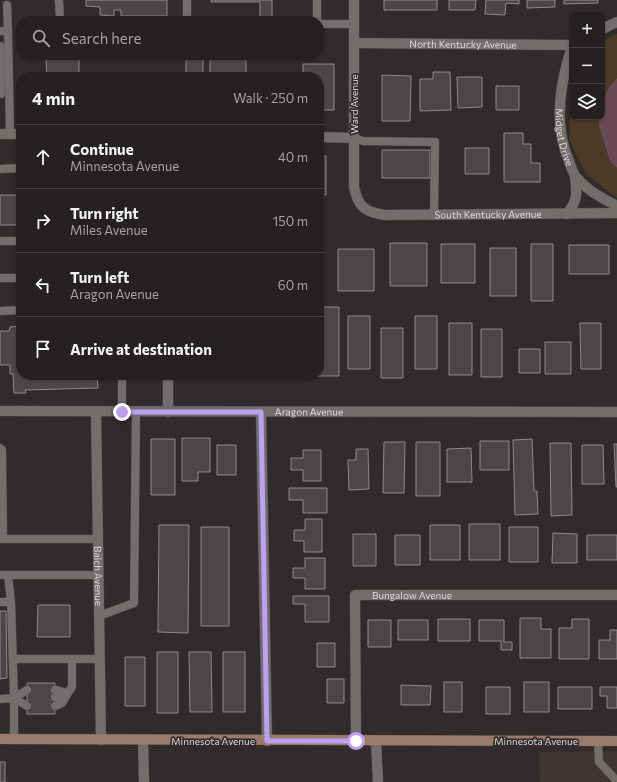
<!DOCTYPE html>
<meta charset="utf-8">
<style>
body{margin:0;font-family:Commissioner,sans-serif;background:#2d2929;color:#f1f3f6}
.controls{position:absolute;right:12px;top:12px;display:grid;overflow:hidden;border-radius:8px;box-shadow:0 1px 3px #0004}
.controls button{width:36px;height:36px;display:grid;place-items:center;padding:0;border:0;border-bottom:1px solid #423e3e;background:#252120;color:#f1f3f6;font:20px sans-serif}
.stop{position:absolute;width:12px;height:12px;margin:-9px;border:3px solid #bca0f2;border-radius:50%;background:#fff}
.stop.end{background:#bca0f2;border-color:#fff;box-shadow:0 1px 4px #0008}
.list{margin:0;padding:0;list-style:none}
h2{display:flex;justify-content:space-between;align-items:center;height:52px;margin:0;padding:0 16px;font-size:17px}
h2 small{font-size:13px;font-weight:400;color:#a3a3a5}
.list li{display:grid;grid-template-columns:26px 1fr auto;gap:12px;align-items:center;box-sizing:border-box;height:64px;padding:0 16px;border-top:1px solid #423e3e}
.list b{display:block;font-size:15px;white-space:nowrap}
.list p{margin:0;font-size:13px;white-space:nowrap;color:#a3a3a5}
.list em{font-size:13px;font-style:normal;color:#a3a3a5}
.icon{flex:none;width:22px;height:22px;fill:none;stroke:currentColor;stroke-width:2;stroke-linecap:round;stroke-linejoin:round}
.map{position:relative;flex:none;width:617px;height:782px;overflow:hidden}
.search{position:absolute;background:#252120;box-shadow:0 1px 3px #0004;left:16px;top:16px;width:308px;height:44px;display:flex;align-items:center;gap:10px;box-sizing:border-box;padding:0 14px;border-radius:16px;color:#a3a3a5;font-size:15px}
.panel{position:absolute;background:#252120;box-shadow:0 1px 3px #0004;left:16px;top:72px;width:308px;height:308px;border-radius:16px}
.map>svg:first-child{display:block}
</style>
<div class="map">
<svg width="617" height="782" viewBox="0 0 617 782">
<rect width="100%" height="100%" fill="#312c2b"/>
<path fill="#403532" d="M 617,751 L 617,782 L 540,782 L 539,752 Z"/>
<path fill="#4d3a26" d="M 617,34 L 617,78 L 611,84 L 602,103 L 602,41 Z
M 572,71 L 572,117 L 599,117 L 599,127 L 610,162 L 617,168 L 617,198 L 586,174 L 570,141 L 569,76 Z"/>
<path fill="#684955" d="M 617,78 L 617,168 L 610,162 L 599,127 L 599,117 L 602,117 C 602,101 605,89 617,78 Z"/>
<path fill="#4c4647" stroke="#8f898a" d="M 86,0 L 167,0 L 167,16 L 121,16 L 121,10 L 114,10 L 114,16 L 100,15 L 100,7 L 86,6 Z
M 211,0 L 272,0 L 272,19 L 260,19 L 260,2 L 211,2 Z
M 384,0 L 437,0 L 437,10 L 384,10 Z
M 449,0 L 476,0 L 475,10 L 449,10 Z
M 486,0 L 519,0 L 519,4 L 506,3 L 505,15 L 485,14 Z
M 527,0 L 555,0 L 555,7 L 527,8 Z
M 564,0 L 598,0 L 598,3 L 564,4 Z
M 186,55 L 203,55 L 203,77 L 186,77 Z
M 210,55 L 246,55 L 246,77 L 210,77 Z
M 79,58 L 79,77 L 47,77 L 46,59 Z
M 303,64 L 334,64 L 334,110 L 319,110 L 319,77 L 303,77 Z
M 433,72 L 450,72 L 451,110 L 420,111 L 420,79 L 433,79 Z
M 382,75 L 411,76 L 410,121 L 382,121 Z
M 457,77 L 482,77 L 482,107 L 458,108 Z
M 496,86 L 519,86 L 519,110 L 496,110 Z
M 504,133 L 523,133 L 523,144 L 531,144 L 531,163 L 540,163 L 540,182 L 504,182 Z
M 465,148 L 489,148 L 489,174 L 465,174 Z
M 382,150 L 430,150 L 430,178 L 382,178 Z
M 319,156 L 326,156 L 326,195 L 319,195 Z
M 0,195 L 21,195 L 21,225 L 0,225 Z
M 390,243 L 427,243 L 427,286 L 390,286 Z
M 441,244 L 475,244 L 475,283 L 441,283 Z
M 531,244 L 553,244 L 553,301 L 531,301 Z
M 569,245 L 609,245 L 609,274 L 569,274 Z
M 490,248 L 516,248 L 516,296 L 490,296 Z
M 338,249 L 374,249 L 374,291 L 338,291 Z
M 319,253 L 322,253 L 322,286 L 319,286 Z
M 319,307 L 339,307 L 339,376 L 317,376 L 319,375 Z
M 348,316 L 370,316 L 370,369 L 348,369 Z
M 415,316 L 437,316 L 437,369 L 415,369 Z
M 449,323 L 472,323 L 472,375 L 449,375 Z
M 580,323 L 601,323 L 601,369 L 581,369 Z
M 21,326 L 21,375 L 97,375 L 98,388 L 25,390 L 26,393 L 14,393 L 13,374 L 10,374 L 10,365 L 0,365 L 0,331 L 9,331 L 10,327 Z
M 381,328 L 403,328 L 403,378 L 381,378 Z
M 481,329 L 502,329 L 502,377 L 481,377 Z
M 545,342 L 571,342 L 571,374 L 545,374 Z
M 519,349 L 540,349 L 540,373 L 519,373 Z
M 221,375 L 241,375 L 241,377 L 221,377 Z
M 249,375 L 272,375 L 272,378 L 249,379 Z
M 280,375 L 303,375 L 303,377 L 280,377 Z
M 182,438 L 210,438 L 210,472 L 198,472 L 198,481 L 182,481 Z
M 151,439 L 175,439 L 175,495 L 151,495 Z
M 532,439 L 534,491 L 537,491 L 538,514 L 515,515 L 513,440 Z
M 480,441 L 509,441 L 509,470 L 480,470 Z
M 384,442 L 405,442 L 404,493 L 383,493 Z
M 416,442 L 440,442 L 440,496 L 416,496 Z
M 550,443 L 571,443 L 572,515 L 551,516 Z
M 614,444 L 617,444 L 617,487 L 616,487 Z
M 217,445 L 236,445 L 236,475 L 217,475 Z
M 582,445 L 603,445 L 604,484 L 582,484 Z
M 471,448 L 472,482 L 447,482 L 447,449 Z
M 356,449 L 368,449 L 369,489 L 349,490 L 348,460 L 356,460 Z
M 303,450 L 321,450 L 321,481 L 303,481 L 303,470 L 291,470 L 291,458 L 303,458 Z
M 289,488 L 327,488 L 327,513 L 303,513 L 303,500 L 289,500 Z
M 305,519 L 322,519 L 322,552 L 304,552 L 304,541 L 294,541 L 294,530 L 305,530 Z
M 469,524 L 500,524 L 500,560 L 469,560 Z
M 159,525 L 189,525 L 188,633 L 158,632 Z
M 430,525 L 460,525 L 460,560 L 430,560 Z
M 201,527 L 229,527 L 229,626 L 201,626 Z
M 509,527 L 538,527 L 538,562 L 509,562 Z
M 553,533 L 577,534 L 577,563 L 552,563 Z
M 353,534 L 376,534 L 376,566 L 353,566 Z
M 395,535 L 420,535 L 420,565 L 395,565 Z
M 587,535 L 617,535 L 617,560 L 587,560 Z
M 305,558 L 325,558 L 325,589 L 305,589 L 305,578 L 293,578 L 293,568 L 305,568 Z
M 293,596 L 329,596 L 329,622 L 305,622 L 305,604 L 293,604 Z
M 38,605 L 70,605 L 70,637 L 37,637 Z
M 0,611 L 6,611 L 7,678 L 0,679 Z
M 520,618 L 541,618 L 541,629 L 551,629 L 551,658 L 520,658 Z
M 438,619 L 470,619 L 470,641 L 438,641 Z
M 572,619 L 589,619 L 589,659 L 559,659 L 559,628 L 572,628 Z
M 368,620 L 391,620 L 391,647 L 368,647 Z
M 398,620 L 428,620 L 428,640 L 398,640 Z
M 479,620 L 504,620 L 504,642 L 512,642 L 512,650 L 501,650 L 501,641 L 479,641 Z
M 610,630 L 617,630 L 617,659 L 599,659 L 599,640 L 610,640 Z
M 317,643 L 335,643 L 335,667 L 317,667 Z
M 157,652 L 178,652 L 178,713 L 157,713 Z
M 189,652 L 211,652 L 212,712 L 190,712 Z
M 223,652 L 245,652 L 245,712 L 223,712 Z
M 125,657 L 145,657 L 145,706 L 125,706 Z
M 327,679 L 344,679 L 344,703 L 327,703 Z
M 444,682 L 462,682 L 462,712 L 444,712 Z
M 524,682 L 549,682 L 549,712 L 524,712 Z
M 27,683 L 55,683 L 55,714 L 27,714 Z
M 401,685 L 431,686 L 430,705 L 401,705 Z
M 486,687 L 510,687 L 510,714 L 486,714 Z
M 558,687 L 592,687 L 592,709 L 558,709 Z
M 600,687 L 617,687 L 617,708 L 607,708 L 607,696 L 600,696 Z
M 0,762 L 5,762 L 5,782 L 0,782 Z"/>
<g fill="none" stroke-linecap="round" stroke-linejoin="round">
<defs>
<path id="lane" d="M 59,0 L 60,21
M 187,0 L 187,21
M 317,0 L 317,21
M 7,5 L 8,32
M 319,24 L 354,24
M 0,31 L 8,32 L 10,134
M 0,46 L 1,94
M 354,138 L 363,141 L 435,142 L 434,215
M 0,169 L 21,168
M 0,241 L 21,241
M 0,278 L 21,278
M 0,311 L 21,310
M 122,375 L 122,412
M 0,448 L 2,450 L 3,539
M 0,539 L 98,539
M 0,575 L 99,575
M 8,575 L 11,602
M 0,602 L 11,602 L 14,698 L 0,699
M 99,616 L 134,603 L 136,412
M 13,659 L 100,659
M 55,690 L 68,693 L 62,703 L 55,706
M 55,697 L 68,693 L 72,687 L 72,659
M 14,698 L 27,690
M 14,698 L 27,706
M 14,739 L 14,698
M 598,741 L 599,762 L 617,781"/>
<g id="street">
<path id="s1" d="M 354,0 L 354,187 C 358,207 365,212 385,215 L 617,213"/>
<path d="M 602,29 L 617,22"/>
<path id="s2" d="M 354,43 L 572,45"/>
<path id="s3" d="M 572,47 C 560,83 553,125 569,161 C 571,167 573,174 577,178 C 588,191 602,198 617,206"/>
<path d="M 0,134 L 21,134"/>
<path d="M 319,137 L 354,138"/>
<path d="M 567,214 C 578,200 577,194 575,177"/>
<path d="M 168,375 L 168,412"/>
<path id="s4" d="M 0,411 L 617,412"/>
<path id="s5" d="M 96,412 L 101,740"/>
<path d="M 261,412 L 267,741"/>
<path d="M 143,741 L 144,782"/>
<path id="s6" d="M 356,741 L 355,595 L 617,595"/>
<path d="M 376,742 L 378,782"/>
</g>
<path id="secondary" d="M 0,739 L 617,741"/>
</defs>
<use href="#lane" stroke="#4c4847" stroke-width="9"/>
<use href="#street" stroke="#4c4847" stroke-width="11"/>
<use href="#secondary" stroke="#4c4847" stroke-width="11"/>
<use href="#lane" stroke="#736d6c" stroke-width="8"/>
<use href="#street" stroke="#736d6c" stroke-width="10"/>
<use href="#secondary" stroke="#997b6c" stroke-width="10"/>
</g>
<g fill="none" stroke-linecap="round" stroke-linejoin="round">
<path stroke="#bca0f2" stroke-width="5" d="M 122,412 L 261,412 L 267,741 L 356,741"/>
</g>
<g text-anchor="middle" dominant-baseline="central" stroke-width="3.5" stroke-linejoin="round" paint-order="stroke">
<g font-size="10" fill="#dddad9" stroke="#312c2b">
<text stroke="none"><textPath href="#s2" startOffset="109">North Kentucky Avenue</textPath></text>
<text transform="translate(354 104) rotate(-90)">Ward Avenue</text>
<text stroke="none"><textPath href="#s3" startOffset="92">Midget Drive</textPath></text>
<text stroke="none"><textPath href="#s1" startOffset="336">South Kentucky Avenue</textPath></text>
<text stroke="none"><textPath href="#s4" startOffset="309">Aragon Avenue</textPath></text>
<text stroke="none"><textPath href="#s5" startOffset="164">Balch Avenue</textPath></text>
<text stroke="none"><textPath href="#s6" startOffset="203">Bungalow Avenue</textPath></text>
<text x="213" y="741">Minnesota Avenue</text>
<text x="536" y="741">Minnesota Avenue</text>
</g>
</g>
</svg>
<div class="controls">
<button>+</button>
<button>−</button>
<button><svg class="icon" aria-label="layers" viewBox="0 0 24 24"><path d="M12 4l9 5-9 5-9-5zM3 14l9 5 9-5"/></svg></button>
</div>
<div class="stop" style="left:356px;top:741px"></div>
<div class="stop end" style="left:122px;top:412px"></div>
<div class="search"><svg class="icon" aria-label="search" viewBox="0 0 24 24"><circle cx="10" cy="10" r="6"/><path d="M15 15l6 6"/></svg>Search here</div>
<section class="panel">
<h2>4 min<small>Walk · 250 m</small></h2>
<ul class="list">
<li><svg class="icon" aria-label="ahead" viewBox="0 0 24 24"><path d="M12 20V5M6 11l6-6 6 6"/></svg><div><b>Continue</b><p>Minnesota Avenue</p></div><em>40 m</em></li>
<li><svg class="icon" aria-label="right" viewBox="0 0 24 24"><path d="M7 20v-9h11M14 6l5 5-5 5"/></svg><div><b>Turn right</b><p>Miles Avenue</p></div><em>150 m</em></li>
<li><svg class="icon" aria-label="left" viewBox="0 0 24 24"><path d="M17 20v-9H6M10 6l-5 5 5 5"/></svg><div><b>Turn left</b><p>Aragon Avenue</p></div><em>60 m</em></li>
<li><svg class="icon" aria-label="arrive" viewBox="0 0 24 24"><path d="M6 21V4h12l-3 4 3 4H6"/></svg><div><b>Arrive at destination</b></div></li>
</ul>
</section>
</div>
